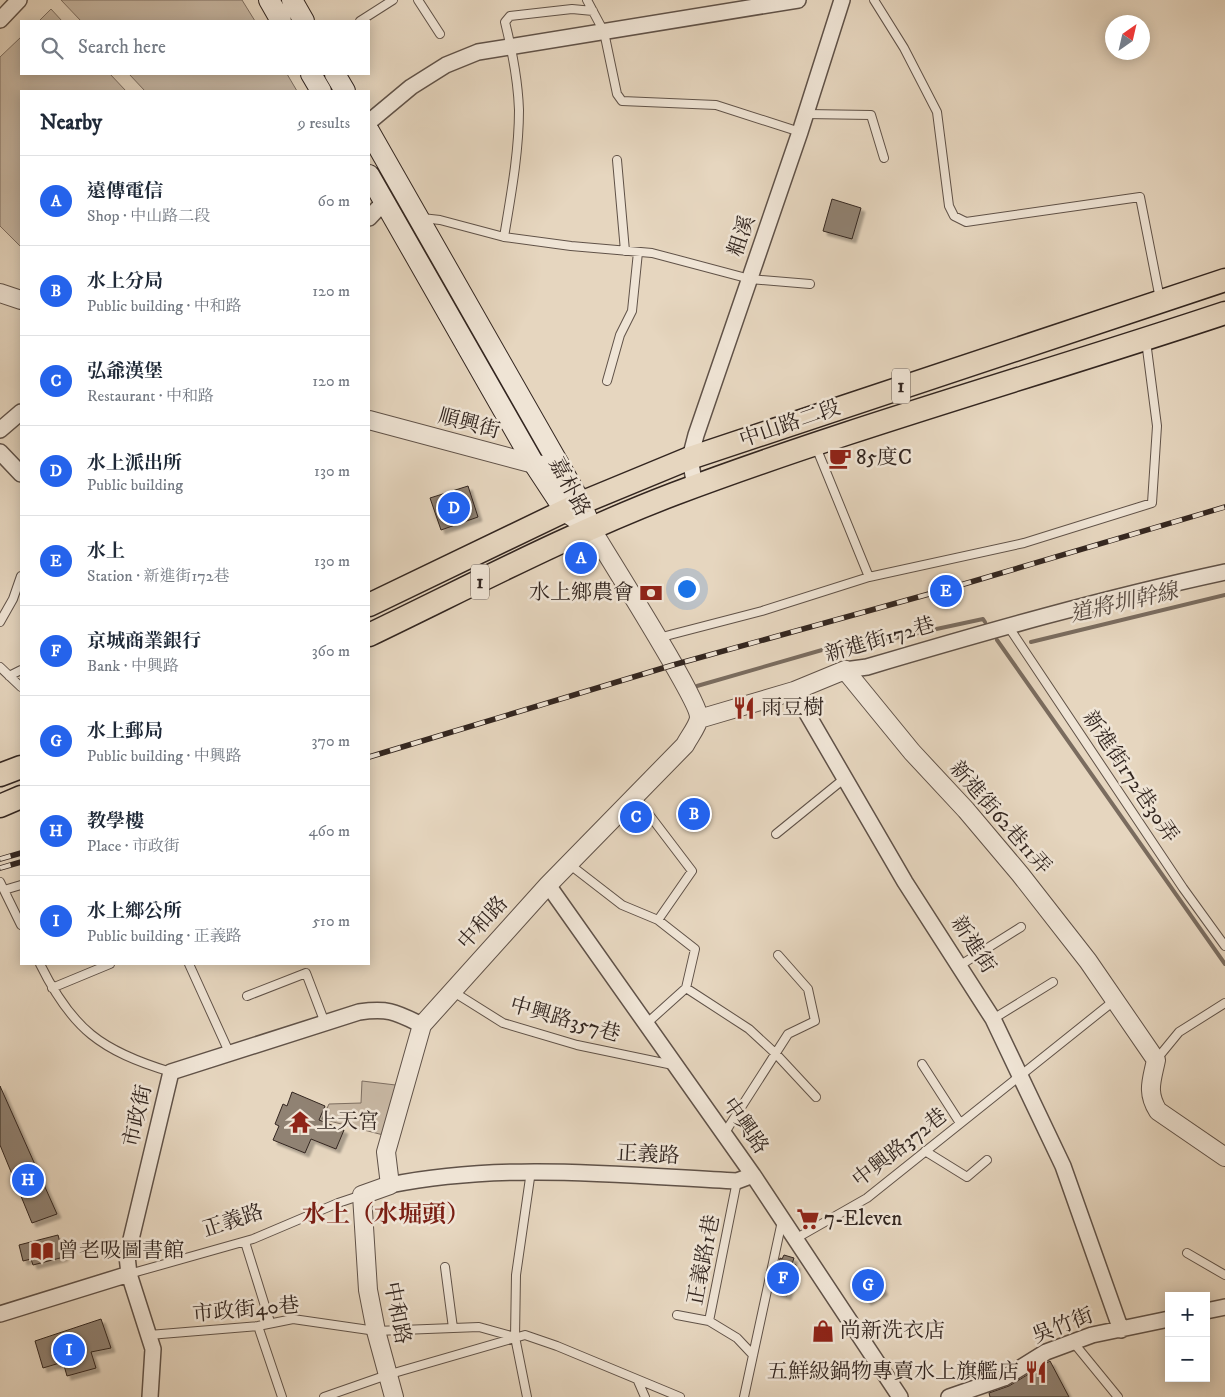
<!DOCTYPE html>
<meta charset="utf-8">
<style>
body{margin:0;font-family:"IM FELL DW Pica","Noto Serif TC",serif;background:#f6f6f7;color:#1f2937}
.controls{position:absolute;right:15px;bottom:15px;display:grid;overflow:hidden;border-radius:0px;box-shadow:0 2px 12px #0003}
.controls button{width:45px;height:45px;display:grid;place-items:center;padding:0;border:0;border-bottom:1px solid #e0e1e3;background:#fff;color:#1f2937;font:25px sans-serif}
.compass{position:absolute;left:1105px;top:15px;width:45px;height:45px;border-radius:50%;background:#fff;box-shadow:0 2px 12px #0003;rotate:34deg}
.you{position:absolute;left:686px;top:588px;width:18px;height:18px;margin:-12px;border:4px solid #fff;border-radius:50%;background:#1a73e8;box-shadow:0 0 0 8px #1a73e833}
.badge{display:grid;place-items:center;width:32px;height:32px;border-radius:50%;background:#2563eb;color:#fff;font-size:16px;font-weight:700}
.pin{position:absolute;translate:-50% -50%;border:2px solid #fff;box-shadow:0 1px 5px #0006}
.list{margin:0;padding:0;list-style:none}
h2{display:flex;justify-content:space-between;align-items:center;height:65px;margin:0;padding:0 20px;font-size:21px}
h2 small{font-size:16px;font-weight:400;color:#747a83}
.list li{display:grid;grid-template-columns:32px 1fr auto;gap:15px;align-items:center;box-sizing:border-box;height:90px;padding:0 20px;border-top:1px solid #e0e1e3}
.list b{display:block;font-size:19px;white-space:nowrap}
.list p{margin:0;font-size:16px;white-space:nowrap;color:#747a83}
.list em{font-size:16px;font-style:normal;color:#747a83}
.icon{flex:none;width:28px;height:28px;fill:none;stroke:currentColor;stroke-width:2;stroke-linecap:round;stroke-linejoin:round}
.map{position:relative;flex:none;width:1225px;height:1397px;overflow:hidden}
.search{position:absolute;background:#fff;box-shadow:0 2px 12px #0003;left:20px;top:20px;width:350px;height:55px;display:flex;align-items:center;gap:12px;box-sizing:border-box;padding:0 18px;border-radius:0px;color:#747a83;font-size:19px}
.panel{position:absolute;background:#fff;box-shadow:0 2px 12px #0003;left:20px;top:90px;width:350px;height:875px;border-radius:0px}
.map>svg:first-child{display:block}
</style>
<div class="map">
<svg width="1225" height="1397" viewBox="0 0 1225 1397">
<defs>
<filter id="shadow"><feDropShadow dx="4" dy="4" stdDeviation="1" flood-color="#0004"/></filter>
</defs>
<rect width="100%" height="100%" fill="#e6d6bf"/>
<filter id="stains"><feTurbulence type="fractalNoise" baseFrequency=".004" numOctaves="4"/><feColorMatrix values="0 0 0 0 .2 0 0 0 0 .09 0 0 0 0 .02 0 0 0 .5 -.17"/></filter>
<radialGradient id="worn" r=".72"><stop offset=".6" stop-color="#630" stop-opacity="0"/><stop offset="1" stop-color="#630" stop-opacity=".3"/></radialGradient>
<path fill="#c8b8a4" stroke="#7e6f62" d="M 61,0 L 242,0 L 255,21 L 81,21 Z
M 51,9 L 62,21 L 39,21 Z
M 21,37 L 21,74 L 110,74 L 126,91 L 21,91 L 21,247 L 0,226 L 0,57 Z
M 129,74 L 287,74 L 297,91 L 145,91 Z
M 362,1081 L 404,1086 L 387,1136 L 322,1119 L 329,1104 L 361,1103 Z"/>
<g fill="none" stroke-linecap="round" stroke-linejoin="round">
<path stroke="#7a6c5f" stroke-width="4" d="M 997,640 L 1225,964
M 1031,642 L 1225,595
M 697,686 L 829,648 L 876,642 L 983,619 L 985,622"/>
</g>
<path fill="#908273" stroke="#332620" filter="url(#shadow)" d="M 832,199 L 861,208 L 852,239 L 823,231 Z
M 468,486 L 478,517 L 441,530 L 430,498 Z
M 0,1086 L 57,1214 L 32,1223 L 0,1145 Z
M 292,1092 L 325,1106 L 319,1120 L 344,1130 L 336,1149 L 311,1139 L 305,1153 L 273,1140 L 279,1126 L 275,1124 L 283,1104 L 287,1106 Z
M 58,1235 L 64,1257 L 33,1265 L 31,1259 L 23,1261 L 19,1245 Z
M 784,1255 L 794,1258 L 792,1264 L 796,1265 L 787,1296 L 773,1291 L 780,1258 L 782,1259 Z
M 870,1269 L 884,1291 L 867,1301 L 853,1280 Z
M 101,1319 L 111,1348 L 91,1352 L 96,1368 L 67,1376 L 63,1362 L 43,1368 L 35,1341 Z
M 1050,1361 L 1069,1397 L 990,1397 L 989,1393 L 1009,1386 Z"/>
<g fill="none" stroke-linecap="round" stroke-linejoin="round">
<defs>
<path id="service" d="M 418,0 L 440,34
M 587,0 L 604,32 L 617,94 L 622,101 L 716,105 L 800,132
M 874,0 L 904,48 L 937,112 L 949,206 L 954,216 L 966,222 L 1140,197 L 1160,299
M 360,21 L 393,0
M 806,114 L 871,115 L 884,158
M 617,160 L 625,251
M 422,218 L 440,220 L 504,237 L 571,246 L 652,253 L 750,279 L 810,284
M 504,237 C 511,195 519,152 519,110 C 518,81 512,50 505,22 L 510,16 L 572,9 L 593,11
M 607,381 L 620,335 L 632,311 L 638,252
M 816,447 L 869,577
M 0,622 L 13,599 L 21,576
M 1008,626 L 1183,888 L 1225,946
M 658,638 L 762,611 L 869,577 L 1024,543 L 1152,503 L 1157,426 L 1146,341
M 0,667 L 21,687
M 9,676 L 21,670
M 635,796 L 692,871 L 658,920
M 776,834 L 845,778
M 569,864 L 622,905 L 658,920 L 695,949 L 686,988
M 0,882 L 21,925
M 4,890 L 21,885
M 40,964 C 72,1029 101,1051 171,1072
M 189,964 L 229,1052
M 959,966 L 1021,927
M 52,988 L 110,964
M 452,991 L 503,1023 L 577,1045 L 673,1065
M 247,996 L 306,973 L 325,1023
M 993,1019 L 1053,982
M 646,1024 L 686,988 L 749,1029 L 776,1054 L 816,1097
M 1156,1060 L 1179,1032 L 1225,1003
M 922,1064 L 960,1123
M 724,1134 L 788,1034 L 815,1021 L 808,989 L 778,955
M 925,1151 L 967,1177 L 987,1160
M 737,1181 L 709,1321 L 737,1338 L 753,1355
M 795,1239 L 867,1198 L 1115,1000
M 245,1242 L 270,1322
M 1187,1253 L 1225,1275
M 445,1267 L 453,1328
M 129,1274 L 253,1239 L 338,1203 L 362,1195
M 677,1315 L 709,1321
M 258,1326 L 282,1397
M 149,1335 L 258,1326 L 293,1319 L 376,1331 L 479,1327 L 515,1337
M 1073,1342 L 1118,1397
M 638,1381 L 645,1397
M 324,1397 L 387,1375 L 525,1335 L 557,1346 L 680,1397
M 527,1397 L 515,1337 L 516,1275 L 531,1171
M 744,1397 L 782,1221"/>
<path id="minor" d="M 0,20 L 19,0
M 369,122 L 411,87 L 446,65 L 478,52 L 798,0
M 369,218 L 384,202
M 0,430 L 21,412
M 0,452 L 21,474
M 695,487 L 690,458 L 696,435 L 800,132 L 842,0
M 845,670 L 867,667 C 985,632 1104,598 1225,572
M 794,691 L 905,882 L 993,1019 L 1063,1166 L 1121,1330
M 548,885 L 753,1175 L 900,1397
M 390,1185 C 504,1162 621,1175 737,1181 L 753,1175
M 1206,1311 L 1225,1307
M 0,1314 L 129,1274
M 150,1397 L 153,1349 L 129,1274 L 127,1256 L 171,1072 L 359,1012 C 389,1008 395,1012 422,1025
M 949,1397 L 1004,1378 L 1046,1352 L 1092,1335 L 1169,1319"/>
<path id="tertiary" d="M 0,293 L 21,300
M 369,420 L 534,464 L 559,467
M 699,719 L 794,691 L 845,670 L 912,752 L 966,810 L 1020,874 L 1088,961 L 1156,1060 C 1152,1080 1146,1092 1158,1111 L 1225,1157
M 394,1397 L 376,1331 L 368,1290 L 362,1195 L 390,1185 L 386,1152 L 422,1025 L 548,885 L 685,745 C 689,737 698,726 699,718 C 700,701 606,554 591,528"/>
<path id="secondary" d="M 269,0 L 281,21
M 292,0 L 304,21
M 311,74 L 321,91
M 335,74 L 345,91
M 369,131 L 581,503 L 591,528
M 369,175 L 534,464 L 565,511 L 578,520"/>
<path id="primary" d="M 369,605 L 581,503 L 690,458 L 1225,280
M 369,635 C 469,587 569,534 674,494 C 855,426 1042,374 1225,313
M 0,775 L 21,767
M 0,806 L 21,797"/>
</defs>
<use href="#service" stroke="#605248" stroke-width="10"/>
<use href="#minor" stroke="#605248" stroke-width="18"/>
<use href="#tertiary" stroke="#605248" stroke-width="20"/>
<use href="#secondary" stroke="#332620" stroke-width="22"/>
<use href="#primary" stroke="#332620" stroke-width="25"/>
<use href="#service" stroke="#efe4d5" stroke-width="8"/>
<use href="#minor" stroke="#efe4d5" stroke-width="15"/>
<use href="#tertiary" stroke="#efe4d5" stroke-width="18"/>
<use href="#secondary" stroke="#efe4d5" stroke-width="20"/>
<use href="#primary" stroke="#e6d6bf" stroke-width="22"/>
<defs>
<path id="rail" d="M 369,757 L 673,665 L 947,589 L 1225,507
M 0,859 L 21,853
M 0,868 L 21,862"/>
</defs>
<use href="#rail" stroke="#332620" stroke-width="5.5"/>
<use href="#rail" stroke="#efe4d5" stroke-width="4" stroke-dasharray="11" stroke-linecap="butt"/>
</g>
<defs>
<symbol id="cafe-bare" viewBox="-9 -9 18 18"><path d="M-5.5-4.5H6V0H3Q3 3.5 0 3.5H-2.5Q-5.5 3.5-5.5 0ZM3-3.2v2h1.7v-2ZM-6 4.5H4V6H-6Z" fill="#8f2418" stroke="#efe4d5" stroke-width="2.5" paint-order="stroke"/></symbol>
<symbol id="bank-bare" viewBox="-9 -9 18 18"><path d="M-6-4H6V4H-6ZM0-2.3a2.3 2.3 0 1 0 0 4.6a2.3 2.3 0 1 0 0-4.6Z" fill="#8f2418" stroke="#efe4d5" stroke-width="2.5" paint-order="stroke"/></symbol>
<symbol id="restaurant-bare" viewBox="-9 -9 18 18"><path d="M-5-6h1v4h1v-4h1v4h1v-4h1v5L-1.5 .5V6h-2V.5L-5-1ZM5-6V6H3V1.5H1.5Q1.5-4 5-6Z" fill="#8f2418" stroke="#efe4d5" stroke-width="2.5" paint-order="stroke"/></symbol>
<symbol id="temple-bare" viewBox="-9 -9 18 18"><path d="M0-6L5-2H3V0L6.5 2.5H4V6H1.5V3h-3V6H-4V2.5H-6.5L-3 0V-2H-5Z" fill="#8f2418" stroke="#efe4d5" stroke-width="2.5" paint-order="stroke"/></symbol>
<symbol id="supermarket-bare" viewBox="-9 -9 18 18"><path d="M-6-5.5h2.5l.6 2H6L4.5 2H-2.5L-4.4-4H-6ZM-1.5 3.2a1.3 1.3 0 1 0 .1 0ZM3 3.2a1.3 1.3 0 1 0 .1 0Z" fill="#8f2418" stroke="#efe4d5" stroke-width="2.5" paint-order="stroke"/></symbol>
<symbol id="library-bare" viewBox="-9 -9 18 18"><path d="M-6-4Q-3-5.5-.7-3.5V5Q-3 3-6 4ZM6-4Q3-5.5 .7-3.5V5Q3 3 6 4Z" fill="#8f2418" stroke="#efe4d5" stroke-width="2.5" paint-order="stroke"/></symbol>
<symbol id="shop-bare" viewBox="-9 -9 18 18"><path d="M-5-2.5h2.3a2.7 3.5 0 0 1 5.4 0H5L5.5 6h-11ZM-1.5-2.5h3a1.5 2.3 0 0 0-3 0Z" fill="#8f2418" stroke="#efe4d5" stroke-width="2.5" paint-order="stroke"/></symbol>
</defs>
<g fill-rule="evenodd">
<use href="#cafe-bare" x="824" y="442" width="32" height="32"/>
<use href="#bank-bare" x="635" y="577" width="32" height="32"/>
<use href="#restaurant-bare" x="728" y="692" width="32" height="32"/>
<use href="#temple-bare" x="284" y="1106" width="32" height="32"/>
<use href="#supermarket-bare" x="792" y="1203" width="32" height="32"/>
<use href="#library-bare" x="26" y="1235" width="32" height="32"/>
<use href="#shop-bare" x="807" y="1315" width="32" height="32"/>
<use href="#restaurant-bare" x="1020" y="1356" width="32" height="32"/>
</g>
<g text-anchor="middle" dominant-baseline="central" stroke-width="5" stroke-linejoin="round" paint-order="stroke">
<g fill="#efe4d5" stroke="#6b5f56" stroke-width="1">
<rect x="892" y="368.5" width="18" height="35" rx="4"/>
<rect x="471" y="564.5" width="18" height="35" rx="4"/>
</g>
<g font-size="20" font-weight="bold" fill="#332620">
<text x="901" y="386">1</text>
<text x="480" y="582">1</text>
</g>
<g font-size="21" fill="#332620" stroke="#efe4d5">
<text transform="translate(742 236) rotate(-71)">粗溪</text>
<text transform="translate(469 424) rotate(15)">順興街</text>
<text transform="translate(790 424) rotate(-19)">中山路二段</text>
<text transform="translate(569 487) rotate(62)">嘉朴路</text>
<text transform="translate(880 640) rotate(-16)">新進街172巷</text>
<text transform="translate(1130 777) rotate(56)">新進街172巷30弄</text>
<text transform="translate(1000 818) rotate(49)">新進街62巷11弄</text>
<text transform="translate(483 923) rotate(-48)">中和路</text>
<text transform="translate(973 945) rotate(57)">新進街</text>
<text transform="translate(565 1020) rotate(16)">中興路357巷</text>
<text transform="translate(138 1116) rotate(-77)">市政街</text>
<text transform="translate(745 1126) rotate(55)">中興路</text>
<text transform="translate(900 1148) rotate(-38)">中興路372巷</text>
<text transform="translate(648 1155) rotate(3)">正義路</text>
<text transform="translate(233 1221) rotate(-18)">正義路</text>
<text transform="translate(704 1260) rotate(-79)">正義路1巷</text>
<text transform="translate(246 1310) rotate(-5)">市政街40巷</text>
<text transform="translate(397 1313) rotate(79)">中和路</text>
<text transform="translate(1063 1326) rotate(-21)">吳竹街</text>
</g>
<g font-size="21" fill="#332620" stroke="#efe4d5" text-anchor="start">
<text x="856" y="458">85度C</text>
<text x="634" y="593" text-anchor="end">水上鄉農會</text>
<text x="761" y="708">雨豆樹</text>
<text x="316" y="1122">上天宮</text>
<text x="824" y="1219">7-Eleven</text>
<text x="58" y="1251">曾老吸圖書館</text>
<text x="840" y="1331">尚新洗衣店</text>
<text x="1019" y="1372" text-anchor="end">五鮮級鍋物專賣水上旗艦店</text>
</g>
<g font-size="22" font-style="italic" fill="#564940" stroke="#efe4d5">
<text transform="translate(1124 603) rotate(-13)">道將圳幹線</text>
</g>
<g font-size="24" font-weight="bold" fill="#7a1f14" stroke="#efe4d5">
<text x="386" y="1215">水上（水堀頭）</text>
</g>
</g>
<rect width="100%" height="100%" filter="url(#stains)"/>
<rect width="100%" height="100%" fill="url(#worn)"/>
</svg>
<div class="controls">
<button>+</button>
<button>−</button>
</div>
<svg class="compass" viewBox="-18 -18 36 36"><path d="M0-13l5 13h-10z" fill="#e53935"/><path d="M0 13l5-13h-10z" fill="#747a83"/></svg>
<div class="you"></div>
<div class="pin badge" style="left:581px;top:558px">A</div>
<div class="pin badge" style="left:694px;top:814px">B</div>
<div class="pin badge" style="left:636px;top:817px">C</div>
<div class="pin badge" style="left:454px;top:508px">D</div>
<div class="pin badge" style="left:946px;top:591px">E</div>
<div class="pin badge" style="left:783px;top:1278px">F</div>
<div class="pin badge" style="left:868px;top:1285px">G</div>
<div class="pin badge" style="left:28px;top:1180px">H</div>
<div class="pin badge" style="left:69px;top:1350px">I</div>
<div class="search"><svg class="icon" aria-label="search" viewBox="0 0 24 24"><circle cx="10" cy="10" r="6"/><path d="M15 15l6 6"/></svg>Search here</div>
<section class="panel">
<h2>Nearby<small>9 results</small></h2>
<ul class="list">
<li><span class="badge">A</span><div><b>遠傳電信</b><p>Shop · 中山路二段</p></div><em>60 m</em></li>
<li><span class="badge">B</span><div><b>水上分局</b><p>Public building · 中和路</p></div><em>120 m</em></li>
<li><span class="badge">C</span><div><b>弘爺漢堡</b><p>Restaurant · 中和路</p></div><em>120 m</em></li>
<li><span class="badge">D</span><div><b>水上派出所</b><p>Public building</p></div><em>130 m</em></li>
<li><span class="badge">E</span><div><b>水上</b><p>Station · 新進街172巷</p></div><em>130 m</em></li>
<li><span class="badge">F</span><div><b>京城商業銀行</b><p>Bank · 中興路</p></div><em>360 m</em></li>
<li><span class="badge">G</span><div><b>水上郵局</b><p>Public building · 中興路</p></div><em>370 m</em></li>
<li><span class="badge">H</span><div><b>教學樓</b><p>Place · 市政街</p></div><em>460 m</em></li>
<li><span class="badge">I</span><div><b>水上鄉公所</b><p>Public building · 正義路</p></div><em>510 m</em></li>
</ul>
</section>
</div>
